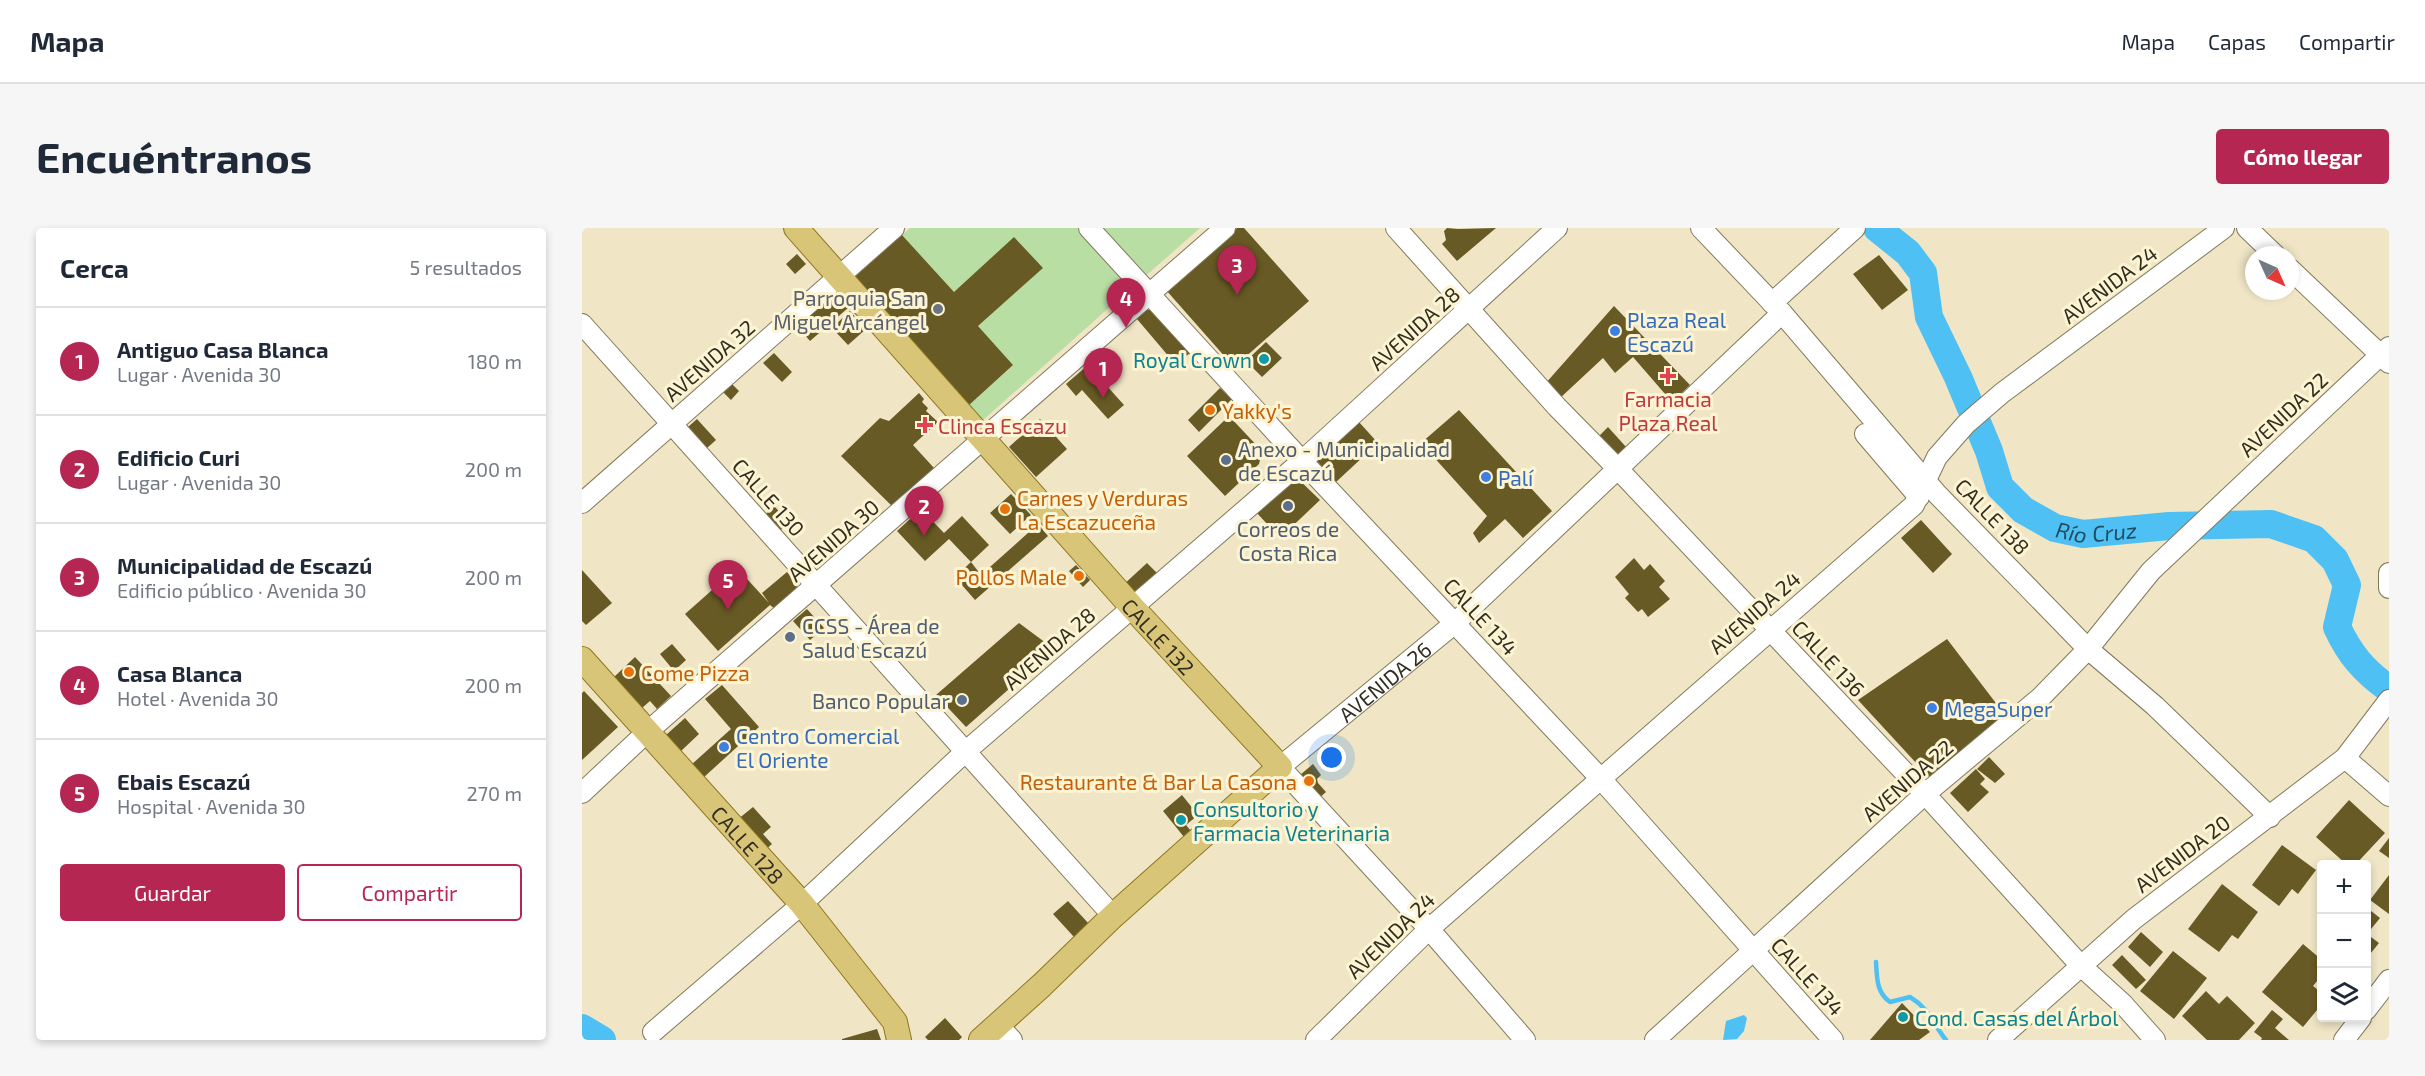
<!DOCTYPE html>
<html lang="es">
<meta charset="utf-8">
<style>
body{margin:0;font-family:"Exo 2",sans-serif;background:#f6f6f7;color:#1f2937}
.controls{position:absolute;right:18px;bottom:18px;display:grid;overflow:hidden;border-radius:6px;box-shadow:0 3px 9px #0003}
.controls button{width:54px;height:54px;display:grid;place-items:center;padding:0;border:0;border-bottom:2px solid #e0e1e3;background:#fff;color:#1f2937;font:30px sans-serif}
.compass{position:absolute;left:1663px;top:18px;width:54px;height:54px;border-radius:50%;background:#fff;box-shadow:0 3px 9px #0003;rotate:135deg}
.you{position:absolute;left:750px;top:530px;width:21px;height:21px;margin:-15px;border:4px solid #fff;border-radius:50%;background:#1a73e8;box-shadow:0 0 0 9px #1a73e833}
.badge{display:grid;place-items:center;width:39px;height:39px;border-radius:50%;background:#b62653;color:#fff;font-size:20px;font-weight:700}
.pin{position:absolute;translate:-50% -50px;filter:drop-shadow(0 2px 3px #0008)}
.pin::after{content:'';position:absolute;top:32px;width:21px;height:18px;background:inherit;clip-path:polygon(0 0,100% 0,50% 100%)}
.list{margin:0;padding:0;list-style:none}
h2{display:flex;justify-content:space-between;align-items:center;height:78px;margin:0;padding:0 24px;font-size:26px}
h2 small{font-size:20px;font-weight:400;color:#747a83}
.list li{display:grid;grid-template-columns:39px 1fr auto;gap:18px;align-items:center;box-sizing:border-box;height:108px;padding:0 24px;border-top:2px solid #e0e1e3}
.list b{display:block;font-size:22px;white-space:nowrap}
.list p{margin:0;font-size:20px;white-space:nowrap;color:#747a83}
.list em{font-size:20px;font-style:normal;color:#747a83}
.actions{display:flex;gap:12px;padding:18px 24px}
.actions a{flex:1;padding:14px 0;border:2px solid #b62653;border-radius:6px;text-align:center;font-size:21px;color:#b62653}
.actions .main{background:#b62653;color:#fff}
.icon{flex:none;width:33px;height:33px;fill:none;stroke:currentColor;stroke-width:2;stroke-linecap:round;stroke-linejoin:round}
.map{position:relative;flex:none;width:1807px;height:812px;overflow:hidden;border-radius:6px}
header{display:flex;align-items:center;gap:36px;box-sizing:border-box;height:84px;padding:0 30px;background:#fff;border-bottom:2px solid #e0e1e3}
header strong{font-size:28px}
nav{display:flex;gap:33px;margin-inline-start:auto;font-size:21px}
.intro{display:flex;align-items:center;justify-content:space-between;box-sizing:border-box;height:144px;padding:0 36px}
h1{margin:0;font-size:42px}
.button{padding:15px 27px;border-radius:6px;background:#b62653;color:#fff;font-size:21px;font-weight:700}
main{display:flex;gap:36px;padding:0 36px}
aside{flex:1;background:#fff;border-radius:6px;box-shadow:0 3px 9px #0003}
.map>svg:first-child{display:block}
</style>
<header>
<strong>Mapa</strong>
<nav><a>Mapa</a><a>Capas</a><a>Compartir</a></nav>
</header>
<div class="intro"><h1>Encuéntranos</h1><a class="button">Cómo llegar</a></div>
<main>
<aside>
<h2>Cerca<small>5 resultados</small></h2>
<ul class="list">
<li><span class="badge">1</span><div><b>Antiguo Casa Blanca</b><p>Lugar · Avenida 30</p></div><em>180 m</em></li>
<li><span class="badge">2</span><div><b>Edificio Curi</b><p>Lugar · Avenida 30</p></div><em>200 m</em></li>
<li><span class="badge">3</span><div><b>Municipalidad de Escazú</b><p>Edificio público · Avenida 30</p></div><em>200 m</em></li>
<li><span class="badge">4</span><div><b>Casa Blanca</b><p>Hotel · Avenida 30</p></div><em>200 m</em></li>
<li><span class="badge">5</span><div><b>Ebais Escazú</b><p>Hospital · Avenida 30</p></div><em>270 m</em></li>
</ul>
<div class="actions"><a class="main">Guardar</a><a>Compartir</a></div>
</aside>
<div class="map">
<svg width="1807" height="812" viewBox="0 0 1807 812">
<rect width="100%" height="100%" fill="#f0e6c6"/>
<path fill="#b9dea4" d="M 328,0 L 496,0 L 550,59 L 400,193 L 386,178 L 431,137 L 396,98 L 460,40 L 372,64 L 320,7 Z
M 511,0 L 618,0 L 558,53 Z"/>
<path fill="#4ec0f3" d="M 1162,787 L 1165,790 L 1162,803 L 1155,811 L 1141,812 L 1144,793 Z"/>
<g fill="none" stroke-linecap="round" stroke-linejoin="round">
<path stroke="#4ec0f3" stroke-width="4.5" d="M 1294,734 C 1295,749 1294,764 1308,774 L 1328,769 C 1348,781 1351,796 1364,812"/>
<g stroke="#4ec0f3" stroke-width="28">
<path id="s1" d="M 1295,0 L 1326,25 L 1341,45 L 1347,89 L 1376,149 L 1407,223 L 1418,259 L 1441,282 L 1473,300 L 1501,306 L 1587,298 L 1689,296 L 1732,311 L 1753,332 L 1765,357 L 1755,399 C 1768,427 1782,443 1807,461"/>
<path d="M 0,800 L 20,812"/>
</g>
</g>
<path fill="#685a24" d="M 655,0 L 662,0 L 727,73 L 652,139 L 584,62 Z
M 865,0 L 876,1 L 914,0 L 875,33 L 860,16 L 864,12 L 862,3 Z
M 320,7 L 372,64 L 432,9 L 461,40 L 396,98 L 431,137 L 386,178 L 270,51 Z
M 215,26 L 224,36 L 213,46 L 204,36 Z
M 1297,27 L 1326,62 L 1300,82 L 1271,46 Z
M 254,67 L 266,80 L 228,113 L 213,96 L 247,68 Z
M 1032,78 L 1108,157 L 1090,174 L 1051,129 L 1033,145 L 1021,130 L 977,171 L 963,156 Z
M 565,82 L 571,82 L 609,124 L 594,137 L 555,91 Z
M 268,83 L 284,101 L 266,117 L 250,100 Z
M 684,114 L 700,130 L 680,149 L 664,133 Z
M 192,125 L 210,144 L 200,154 L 181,135 Z
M 506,137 L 542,177 L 526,191 L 500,162 L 494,168 L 484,156 Z
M 147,153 L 157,163 L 149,172 L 138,161 Z
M 638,160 L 650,171 L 617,204 L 606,192 Z
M 337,165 L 342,171 L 340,174 L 346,180 L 344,183 L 356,194 L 331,217 L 352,240 L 312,280 L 259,228 L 298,190 L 307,193 Z
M 877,182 L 970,283 L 941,310 L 923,291 L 897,315 L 891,305 L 905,288 L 839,215 Z
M 647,188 L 680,223 L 677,236 L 643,268 L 605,228 Z
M 115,191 L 134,212 L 125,220 L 106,199 Z
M 458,191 L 485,221 L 454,249 L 427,219 Z
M 776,193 L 796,215 L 754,254 L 734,232 Z
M 1026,199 L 1045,220 L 1035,230 L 1015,210 Z
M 713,248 L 738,272 L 698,310 L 673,283 Z
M 429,266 L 449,287 L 428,306 L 408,285 Z
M 192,278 L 207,294 L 196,305 L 181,289 Z
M 339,281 L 362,305 L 380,288 L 407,317 L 389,334 L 367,311 L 343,333 L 315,303 Z
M 1339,292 L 1370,326 L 1351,345 L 1319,310 Z
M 456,296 L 466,308 L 393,372 L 373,349 L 389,334 L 399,347 Z
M 1052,330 L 1062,342 L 1068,336 L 1083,353 L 1077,359 L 1088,371 L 1066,389 L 1060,381 L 1056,384 L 1043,370 L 1047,366 L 1033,349 Z
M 565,335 L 576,346 L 551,369 L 540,358 Z
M 494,337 L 508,352 L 501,359 L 487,343 Z
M 155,340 L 187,375 L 180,365 L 205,344 L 216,357 L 215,364 L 194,382 L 188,377 L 136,423 L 103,386 Z
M 0,342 L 30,375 L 4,397 L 0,393 Z
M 225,381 L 242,400 L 228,412 L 211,393 Z
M 437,395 L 472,421 L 384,499 L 354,467 Z
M 1365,411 L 1423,487 L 1348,550 L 1276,472 Z
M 90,416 L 104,432 L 92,443 L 78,426 Z
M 53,429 L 89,468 L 75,481 L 68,473 L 60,480 L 31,450 Z
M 140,457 L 177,499 L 121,550 L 109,537 L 149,501 L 123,471 Z
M 2,463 L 36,499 L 0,532 L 0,465 Z
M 103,490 L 117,506 L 99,523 L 84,507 Z
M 1407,529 L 1423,546 L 1413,555 L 1395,541 Z
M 731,536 L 739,547 L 735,551 L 736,555 L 744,564 L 735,572 L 718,547 Z
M 1394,541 L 1403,551 L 1398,556 L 1407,564 L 1386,584 L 1368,565 Z
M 600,567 L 616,587 L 604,597 L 609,603 L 602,609 L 581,583 Z
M 1767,572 L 1803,605 L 1774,636 L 1764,636 L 1734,609 Z
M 171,579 L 189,599 L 181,606 L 190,616 L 182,623 L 155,592 Z
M 1807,610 L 1807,630 L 1797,623 Z
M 1700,617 L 1734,642 L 1716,666 L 1710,661 L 1697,678 L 1670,657 Z
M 1807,647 L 1807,686 L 1788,672 Z
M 1640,656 L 1676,684 L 1656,711 L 1650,707 L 1637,724 L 1606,701 Z
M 486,673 L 507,696 L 492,709 L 471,686 Z
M 1784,679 L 1798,690 L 1785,706 L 1797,715 L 1784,731 Z
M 1559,704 L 1581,724 L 1568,739 L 1546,719 Z
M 1721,716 L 1740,732 L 1740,747 L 1731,758 L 1740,765 L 1740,776 L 1721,799 L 1680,764 Z
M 1591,723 L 1625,750 L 1592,791 L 1558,763 Z
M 1540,727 L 1564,752 L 1554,761 L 1530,737 Z
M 1624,763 L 1637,776 L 1645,768 L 1673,795 L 1657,812 L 1625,812 L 1600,788 Z
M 1320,775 L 1348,804 L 1337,812 L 1288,812 Z
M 1690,782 L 1701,791 L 1693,800 L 1707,812 L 1679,812 L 1680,810 L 1672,804 Z
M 363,790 L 380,809 L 377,812 L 346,812 L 343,809 Z
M 295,801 L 299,812 L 260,812 L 260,811 Z"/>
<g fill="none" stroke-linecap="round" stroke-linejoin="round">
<defs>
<g id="minor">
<path d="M 507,0 L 720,233 L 1019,551 L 1251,812"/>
<path d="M 814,0 L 975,179 L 1036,241 L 1343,566 L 1499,738 L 1541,776 L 1573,812"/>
<path d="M 1119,0 L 1200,85 L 1355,266 L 1506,421 L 1573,478 L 1688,589"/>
<path d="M 1665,0 L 1693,27"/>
<path d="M 1708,41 L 1807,135"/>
<path d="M 1190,75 L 1273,0"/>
<path d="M 0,96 L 531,688"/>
<path d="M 1283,206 L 1337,269"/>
<path d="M 0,275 L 312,0"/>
<path d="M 1807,345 L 1807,360"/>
<path d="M 1763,530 L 1807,568"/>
<path d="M 0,565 L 64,505 L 643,0"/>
<path d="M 1784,782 L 1807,752"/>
<path d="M 416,797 L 430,812"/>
<path d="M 71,804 L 220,676 L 383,524 L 720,233 L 975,0"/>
<path d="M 734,812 L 847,701 L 1332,277 L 1355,229 L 1384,196 L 1420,165 L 1642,0"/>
<path id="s2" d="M 943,812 L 847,701 L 698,539 L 873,395 L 1200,85"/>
<path d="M 1073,812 L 1343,566 L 1458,470 L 1506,421 L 1569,343 L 1807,119"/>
<path d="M 1416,812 L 1552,691 L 1763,530 L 1807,472"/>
<path d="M 1762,812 L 1779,790"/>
</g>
<g id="major">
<path id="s3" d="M 214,0 L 550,379 L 698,539 L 531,688 L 460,757 L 399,812"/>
<path id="s4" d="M 0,431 L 220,676 L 313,794 L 317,812"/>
</g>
</defs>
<use href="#minor" stroke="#82795c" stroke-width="22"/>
<use href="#major" stroke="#8d771f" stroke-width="26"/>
<use href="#minor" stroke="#fff" stroke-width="20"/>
<use href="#major" stroke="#d8c578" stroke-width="24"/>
</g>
<circle fill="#6b7280" stroke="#fdf4d3" stroke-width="2" cx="356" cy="81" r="6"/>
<g fill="#3f7fe0" stroke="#fdf4d3" stroke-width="2">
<circle cx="1033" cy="103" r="6"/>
<circle cx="904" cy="249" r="6"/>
<circle cx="1350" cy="480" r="6"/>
<circle cx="142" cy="519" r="6"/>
</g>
<g fill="#0f9aa8" stroke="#fdf4d3" stroke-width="2">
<circle cx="682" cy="131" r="6"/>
<circle cx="599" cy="592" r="6"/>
<circle cx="1321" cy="789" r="6"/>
</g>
<g fill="#e0444e" stroke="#fdf4d3" stroke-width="2">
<path d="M1083 139h6v6h6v6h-6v6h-6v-6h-6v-6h6z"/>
<path d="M340 188h6v6h6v6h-6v6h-6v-6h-6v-6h6z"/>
</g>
<g fill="#e8710a" stroke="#fdf4d3" stroke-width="2">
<circle cx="628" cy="182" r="6"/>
<circle cx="423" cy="281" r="6"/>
<circle cx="497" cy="348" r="6"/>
<circle cx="47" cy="444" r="6"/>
<circle cx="727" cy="553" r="6"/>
</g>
<g fill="#5c6f8a" stroke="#fdf4d3" stroke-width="2">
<circle cx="644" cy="232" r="6"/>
<circle cx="706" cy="278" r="6"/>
<circle cx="208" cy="409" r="6"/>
<circle cx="380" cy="472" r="6"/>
</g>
<g text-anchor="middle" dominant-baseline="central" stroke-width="6" stroke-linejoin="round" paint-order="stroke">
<g font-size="21" fill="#312e21" stroke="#fdf4d3">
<text transform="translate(1527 56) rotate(-37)">AVENIDA 24</text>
<text transform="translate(832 100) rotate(-42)">AVENIDA 28</text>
<text transform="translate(127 132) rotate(-41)">AVENIDA 32</text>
<text transform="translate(1701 186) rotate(-43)">AVENIDA 22</text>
<text transform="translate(187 269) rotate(48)">CALLE 130</text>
<text transform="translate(1411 288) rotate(46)">CALLE 138</text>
<text transform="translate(251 312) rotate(-41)">AVENIDA 30</text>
<text transform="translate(1172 384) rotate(-41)">AVENIDA 24</text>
<text transform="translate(899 388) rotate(47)">CALLE 134</text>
<text stroke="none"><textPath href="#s3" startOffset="546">CALLE 132</textPath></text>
<text transform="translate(467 420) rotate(-41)">AVENIDA 28</text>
<text transform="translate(1247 430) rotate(47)">CALLE 136</text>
<text stroke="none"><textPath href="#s2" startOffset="502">AVENIDA 26</textPath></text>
<text transform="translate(1325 552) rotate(-41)">AVENIDA 22</text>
<text stroke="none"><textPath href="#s4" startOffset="249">CALLE 128</textPath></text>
<text transform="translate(1600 625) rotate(-37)">AVENIDA 20</text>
<text transform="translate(808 707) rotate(-44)">AVENIDA 24</text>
<text transform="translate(1226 748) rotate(48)">CALLE 134</text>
</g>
<g font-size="21" fill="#5b616d" stroke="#fdf4d3" text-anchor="end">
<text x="344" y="69">Parroquia San<tspan x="344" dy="24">Miguel Arcángel</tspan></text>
</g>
<g font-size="21" fill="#366cbe" stroke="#fdf4d3" text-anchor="start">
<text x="1045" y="91">Plaza Real<tspan x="1045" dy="24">Escazú</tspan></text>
<text x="916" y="249">Palí</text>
<text x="1362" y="480">MegaSuper</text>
<text x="154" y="507">Centro Comercial<tspan x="154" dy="24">El Oriente</tspan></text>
</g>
<g font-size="21" fill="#0d838f" stroke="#fdf4d3" text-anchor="start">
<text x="670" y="131" text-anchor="end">Royal Crown</text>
<text x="611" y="580">Consultorio y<tspan x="611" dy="24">Farmacia Veterinaria</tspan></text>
<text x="1333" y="789">Cond. Casas del Árbol</text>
</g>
<g font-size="21" fill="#be3a42" stroke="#fdf4d3">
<text x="1086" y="170">Farmacia<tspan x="1086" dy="24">Plaza Real</tspan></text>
<text x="356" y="197" text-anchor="start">Clinca Escazu</text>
</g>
<g font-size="21" fill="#c56008" stroke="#fdf4d3" text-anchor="start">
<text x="640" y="182">Yakky's</text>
<text x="435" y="269">Carnes y Verduras<tspan x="435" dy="24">La Escazuceña</tspan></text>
<text x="485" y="348" text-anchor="end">Pollos Male</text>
<text x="59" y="444">Come Pizza</text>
<text x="715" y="553" text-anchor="end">Restaurante &amp; Bar La Casona</text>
</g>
<g font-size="21" fill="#4e5e75" stroke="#fdf4d3" text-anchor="start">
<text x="656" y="220">Anexo - Municipalidad<tspan x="656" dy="24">de Escazú</tspan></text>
<text x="706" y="300" text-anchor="middle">Correos de<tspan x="706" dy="24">Costa Rica</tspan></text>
<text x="220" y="397">CCSS - Área de<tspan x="220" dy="24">Salud Escazú</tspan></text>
<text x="368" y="472" text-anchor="end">Banco Popular</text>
</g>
<g font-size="22" font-style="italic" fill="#1f4d63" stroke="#fdf4d3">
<text stroke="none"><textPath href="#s1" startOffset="405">Río Cruz</textPath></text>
</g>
</g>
</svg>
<div class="controls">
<button>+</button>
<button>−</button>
<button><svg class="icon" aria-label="layers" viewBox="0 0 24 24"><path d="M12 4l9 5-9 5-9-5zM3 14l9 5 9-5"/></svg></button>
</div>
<svg class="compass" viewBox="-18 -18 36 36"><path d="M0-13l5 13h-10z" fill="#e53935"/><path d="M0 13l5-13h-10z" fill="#747a83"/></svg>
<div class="you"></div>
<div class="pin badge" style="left:521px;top:170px">1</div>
<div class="pin badge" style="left:342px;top:308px">2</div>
<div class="pin badge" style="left:655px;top:67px">3</div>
<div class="pin badge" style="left:544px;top:100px">4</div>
<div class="pin badge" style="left:146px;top:382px">5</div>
</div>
</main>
